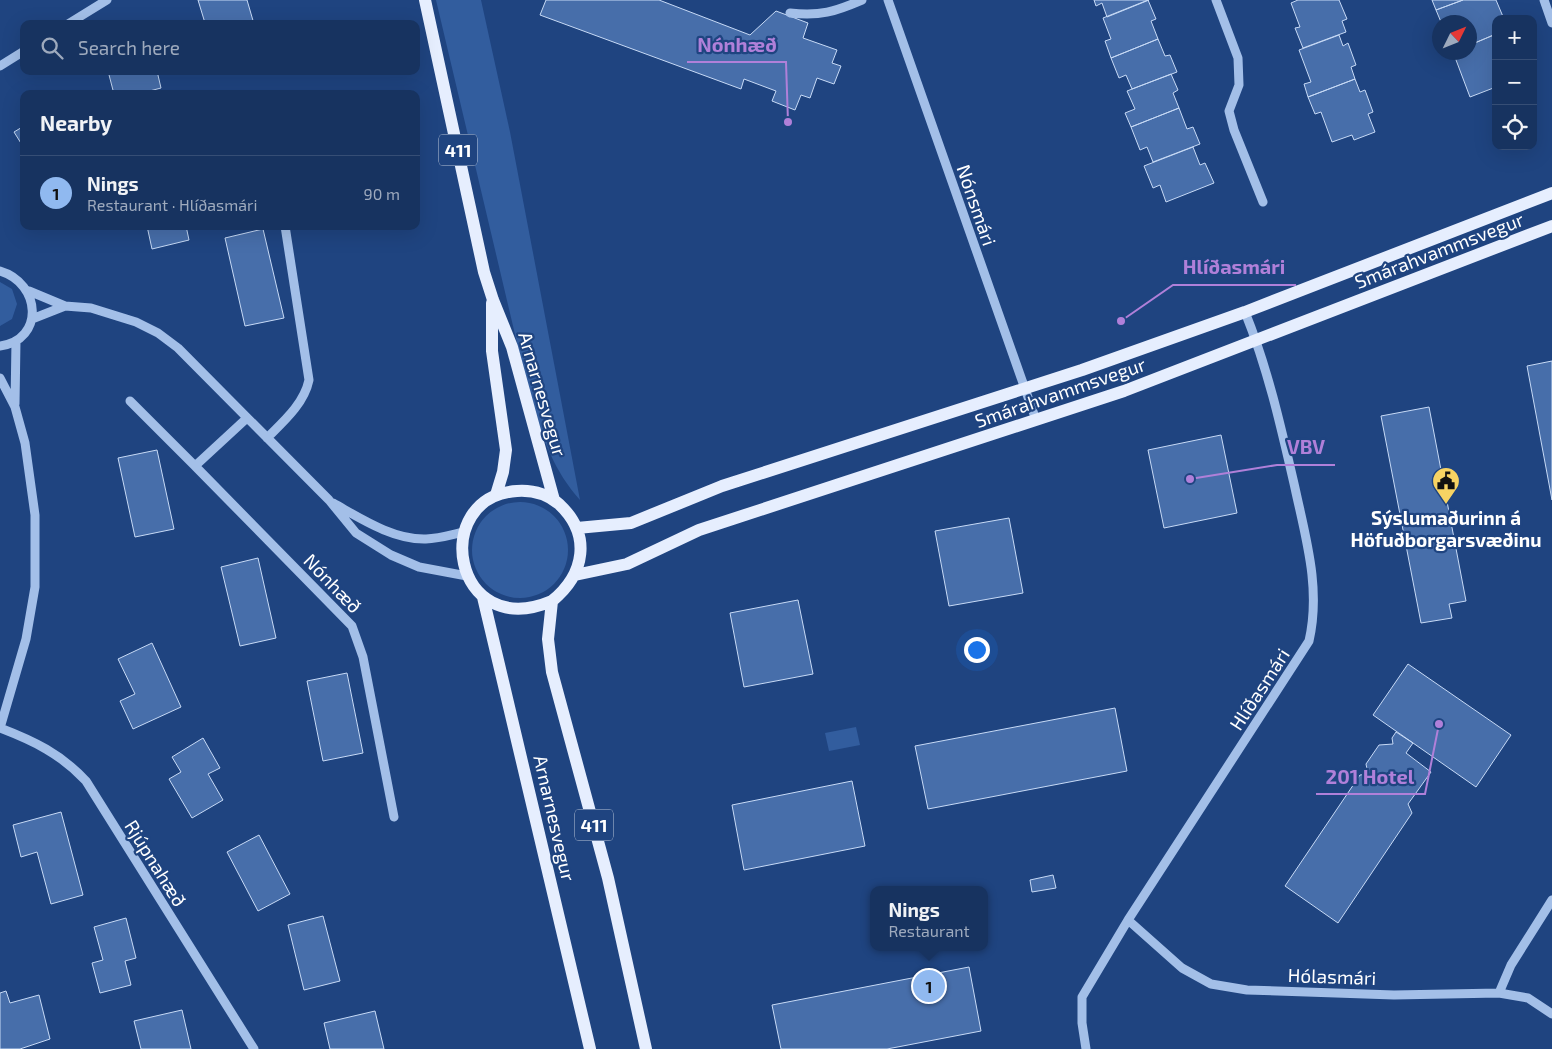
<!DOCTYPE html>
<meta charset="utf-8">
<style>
body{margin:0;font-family:"Exo 2",sans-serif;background:#243f69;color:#f1f3f6}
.controls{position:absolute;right:15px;top:15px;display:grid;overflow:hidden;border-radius:10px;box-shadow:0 5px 20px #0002}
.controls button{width:45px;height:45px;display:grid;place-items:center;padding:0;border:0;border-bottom:1px solid #364e75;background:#173360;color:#f1f3f6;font:25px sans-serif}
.compass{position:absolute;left:1432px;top:15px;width:45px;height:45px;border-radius:50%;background:#173360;box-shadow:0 5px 20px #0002;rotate:47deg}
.you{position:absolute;left:976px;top:649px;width:18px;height:18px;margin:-12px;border:4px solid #fff;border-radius:50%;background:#1a73e8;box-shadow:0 0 0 8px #1a73e833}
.badge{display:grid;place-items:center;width:32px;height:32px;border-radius:50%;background:#90b9f0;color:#111;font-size:16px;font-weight:700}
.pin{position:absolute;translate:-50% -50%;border:2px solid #fff;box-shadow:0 1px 5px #0006}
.popup{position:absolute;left:870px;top:886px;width:118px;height:65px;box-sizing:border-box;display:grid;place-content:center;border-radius:10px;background:#173360;filter:drop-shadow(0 1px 4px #0005);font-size:16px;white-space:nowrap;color:#9eaabd}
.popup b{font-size:19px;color:#f1f3f6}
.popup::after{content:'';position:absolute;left:50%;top:100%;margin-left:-10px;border:10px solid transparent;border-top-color:#173360}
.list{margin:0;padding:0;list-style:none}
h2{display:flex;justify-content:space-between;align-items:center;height:65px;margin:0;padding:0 20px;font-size:21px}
h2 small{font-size:16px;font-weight:400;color:#9eaabd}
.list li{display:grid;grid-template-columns:32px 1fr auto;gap:15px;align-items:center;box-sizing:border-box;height:75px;padding:0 20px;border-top:1px solid #364e75}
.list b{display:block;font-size:19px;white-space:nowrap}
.list p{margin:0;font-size:16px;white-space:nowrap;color:#9eaabd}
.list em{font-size:16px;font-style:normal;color:#9eaabd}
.icon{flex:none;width:28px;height:28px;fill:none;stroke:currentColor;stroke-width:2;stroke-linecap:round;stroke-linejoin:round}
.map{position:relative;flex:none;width:1552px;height:1049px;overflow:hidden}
.search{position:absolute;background:#173360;box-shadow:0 5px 20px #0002;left:20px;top:20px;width:400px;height:55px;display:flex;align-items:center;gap:12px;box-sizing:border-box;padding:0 18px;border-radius:10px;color:#9eaabd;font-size:19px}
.panel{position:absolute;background:#173360;box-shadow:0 5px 20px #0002;left:20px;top:90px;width:400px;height:140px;border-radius:10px}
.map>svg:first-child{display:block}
</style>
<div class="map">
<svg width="1552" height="1049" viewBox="0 0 1552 1049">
<rect width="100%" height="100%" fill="#1f4480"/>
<path fill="#325d9e" d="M 436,0 L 481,0 L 510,132 L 580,500 C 554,471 543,439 531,402 Z
M 0,282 L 12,289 L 17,304 L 12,319 L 0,326 Z
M472 550a48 48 0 1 1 96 0a48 48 0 1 1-96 0Z
M 856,727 L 860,745 L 829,751 L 825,733 Z"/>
<path fill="#476eaa" stroke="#c7daf6" d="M 198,0 L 247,0 L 254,24 L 202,24 L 205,23 Z
M 546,0 L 659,0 L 750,35 L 776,11 L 808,23 L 803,38 L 837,50 L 832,63 L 841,66 L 834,84 L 817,78 L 810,98 L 801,95 L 795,110 L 772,101 L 776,91 L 744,79 L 741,89 L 540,15 Z
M 1094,0 L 1149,0 L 1107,17 L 1102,3 L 1096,6 Z
M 1148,0 L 1156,19 L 1151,21 L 1158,39 L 1111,58 L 1105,41 L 1111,39 L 1103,18 Z
M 1298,0 L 1339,0 L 1347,19 L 1342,21 L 1346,32 L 1303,48 L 1295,28 L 1300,27 L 1291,3 Z
M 1432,0 L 1463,0 L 1436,10 Z
M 1463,0 L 1496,0 L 1504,19 L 1496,19 L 1496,34 L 1470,45 L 1470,22 L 1441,22 L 1436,10 Z
M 1496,34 L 1496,87 L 1470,97 L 1453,52 L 1470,52 L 1470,45 Z
M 1339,35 L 1343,46 L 1348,43 L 1356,65 L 1351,67 L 1355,79 L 1308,97 L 1304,84 L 1311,82 L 1299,50 Z
M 1158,39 L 1165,56 L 1170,55 L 1177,72 L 1132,89 L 1126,75 L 1119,78 L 1111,58 Z
M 108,71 L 157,71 L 161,88 L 138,94 L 114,94 Z
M 1171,74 L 1178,90 L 1173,93 L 1179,108 L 1131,127 L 1125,113 L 1135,109 L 1127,91 Z
M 1355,79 L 1360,92 L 1365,90 L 1373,112 L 1368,114 L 1375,132 L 1354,140 L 1352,135 L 1332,142 L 1321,112 L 1315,114 L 1308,97 Z
M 1179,108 L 1187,129 L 1193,127 L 1200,144 L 1153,162 L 1147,147 L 1140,150 L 1131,127 Z
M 24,126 L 24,148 L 14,132 Z
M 1193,147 L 1200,165 L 1205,163 L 1214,183 L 1166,202 L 1160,185 L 1153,188 L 1144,166 Z
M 147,226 L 186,226 L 189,240 L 152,249 Z
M 263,229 L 284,318 L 245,326 L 225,238 Z
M 1552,361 L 1552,500 L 1527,366 Z
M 1429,407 L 1466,601 L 1449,604 L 1452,618 L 1421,623 L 1381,416 Z
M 1221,435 L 1237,513 L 1164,528 L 1148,450 Z
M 157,450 L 174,529 L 135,537 L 118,458 Z
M 1009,518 L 1023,593 L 949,606 L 935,531 Z
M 258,558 L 276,638 L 240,646 L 221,567 Z
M 798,600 L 813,674 L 744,687 L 730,613 Z
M 152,643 L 181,707 L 133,729 L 120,701 L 135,694 L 118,659 Z
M 1408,664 L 1511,735 L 1476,787 L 1373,715 Z
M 347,673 L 363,753 L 323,761 L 307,681 Z
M 1115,708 L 1127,771 L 928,809 L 915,746 Z
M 1396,732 L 1413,743 L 1406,753 L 1431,772 L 1408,804 L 1412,813 L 1338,923 L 1285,886 L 1360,775 L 1368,774 L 1366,764 L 1379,745 L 1393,744 L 1392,738 Z
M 203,738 L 220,768 L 208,774 L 223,800 L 192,818 L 169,779 L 181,772 L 172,757 Z
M 852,781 L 865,846 L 744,870 L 732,805 Z
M 61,812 L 83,895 L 51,904 L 37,852 L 21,857 L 13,825 Z
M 259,835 L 290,894 L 258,911 L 227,852 Z
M 1053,875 L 1056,888 L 1032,892 L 1030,880 Z
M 323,916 L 340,981 L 304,990 L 288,925 Z
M 126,918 L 136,958 L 125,961 L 131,985 L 100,993 L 92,963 L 103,960 L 94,927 Z
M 969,967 L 981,1031 L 887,1049 L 781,1049 L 772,1005 Z
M 6,991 L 10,1003 L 39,995 L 50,1039 L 20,1049 L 0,1049 L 0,993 Z
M 182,1010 L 191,1049 L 141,1049 L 134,1021 Z
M 375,1011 L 384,1049 L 330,1049 L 324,1023 Z"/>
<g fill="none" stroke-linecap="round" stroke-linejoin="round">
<path stroke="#a3bfe8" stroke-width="9" d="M 888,0 L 1036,420
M 1216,0 L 1238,58 L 1239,85 L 1229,111 L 1234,130 L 1263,202
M 1544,0 L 1552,23
M 790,13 C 821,16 834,12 862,0
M 68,24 L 107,0
M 0,66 L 24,51
M 0,271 C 41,283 45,340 0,346
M 29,291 L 65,306 L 91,308 L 136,322 L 158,333 L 178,348 L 329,500 L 356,533 L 391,555 L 419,567 L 467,576
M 32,319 L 65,306
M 0,378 L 15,407 L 25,443 L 35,515 L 35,587 L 26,639 L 0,728
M 130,401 L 195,466 L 247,418
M 15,404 L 16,341
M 267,438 C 283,422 304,404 309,380 L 285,226
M 195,466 L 352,626 L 363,657 L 394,817
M 333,503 C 360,518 393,540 426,539 C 438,539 451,535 464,532
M 0,728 C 34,741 61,754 86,781 L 254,1049
M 1128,920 L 1182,968 L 1211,984 L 1247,990 L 1394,995 L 1499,993 L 1528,998 L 1552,1014
M 1499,993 L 1511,965 L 1552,900
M 1086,1049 L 1082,1023 L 1082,997 L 1128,920 L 1309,641 C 1321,589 1306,539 1295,488 C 1281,427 1268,369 1245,312"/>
<path stroke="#e6eefe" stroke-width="12" d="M 425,0 L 484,272 L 493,300 L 512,347 L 554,500
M 492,303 L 492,351 L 506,450 L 503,472 L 496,495
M 577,528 L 631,523 L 722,486 L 1082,370 L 1245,312 L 1552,193
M 575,575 L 627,564 L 699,530 L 1124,391 L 1552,226
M 483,597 L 590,1049
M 552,601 C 452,643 429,496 517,491 C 532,490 547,494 559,504 C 592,535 585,574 552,601 L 548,639 L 552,672 L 608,878 L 646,1049"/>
</g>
<defs>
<symbol id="civic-pin" viewBox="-11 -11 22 30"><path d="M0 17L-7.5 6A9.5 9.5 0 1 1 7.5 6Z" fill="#f7d363" stroke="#1f4480"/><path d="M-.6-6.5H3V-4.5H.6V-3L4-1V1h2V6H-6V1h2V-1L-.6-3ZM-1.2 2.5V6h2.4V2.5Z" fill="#111"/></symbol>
</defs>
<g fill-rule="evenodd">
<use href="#civic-pin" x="1430" y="465" width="32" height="43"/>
</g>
<g text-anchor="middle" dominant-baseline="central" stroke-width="4.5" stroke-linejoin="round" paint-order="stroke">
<g fill="#1f4480" stroke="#bcc7d9" stroke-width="1">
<rect x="439" y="134.5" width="38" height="31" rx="4"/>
<rect x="575" y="809.5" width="38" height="31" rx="4"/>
</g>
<g font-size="18" font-weight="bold" fill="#fff">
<text x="458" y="150">411</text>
<text x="594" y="825">411</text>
</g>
<g font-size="19" fill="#fff" stroke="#1f4480">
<text transform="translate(977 205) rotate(71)">Nónsmári</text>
<text transform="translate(1439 250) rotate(-21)">Smárahvammsvegur</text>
<text transform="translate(1060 392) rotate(-19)">Smárahvammsvegur</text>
<text transform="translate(543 394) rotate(74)">Arnarnesvegur</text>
<text transform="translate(333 583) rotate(46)">Nónhæð</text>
<text transform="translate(1259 689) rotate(-57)">Hlíðasmári</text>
<text transform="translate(555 818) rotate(77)">Arnarnesvegur</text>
<text transform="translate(156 863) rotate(58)">Rjúpnahæð</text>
<text transform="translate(1332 976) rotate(2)">Hólasmári</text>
</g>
<g font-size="19" font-weight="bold" fill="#fff" stroke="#1f4480">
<text x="1446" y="517">Sýslumaðurinn á<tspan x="1446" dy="22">Höfuðborgarsvæðinu</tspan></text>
</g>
</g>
<path fill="none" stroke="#b080d9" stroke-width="2" d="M788 122L786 62H687M1121 321L1173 285H1296M1190 479L1277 465H1335M1439 724L1425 794H1316"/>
<g fill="#b080d9" stroke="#1f4480" stroke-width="2">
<circle cx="788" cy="122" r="5"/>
<circle cx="1121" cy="321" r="5"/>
<circle cx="1190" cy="479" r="5"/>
<circle cx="1439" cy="724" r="5"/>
</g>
<g font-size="20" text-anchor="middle" font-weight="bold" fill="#b080d9" stroke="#1f4480" stroke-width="4.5" stroke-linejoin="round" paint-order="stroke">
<text x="737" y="52">Nónhæð</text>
<text x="1234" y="274">Hlíðasmári</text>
<text x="1306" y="454">VBV</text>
<text x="1370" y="784">201 Hotel</text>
</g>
</svg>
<div class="controls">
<button>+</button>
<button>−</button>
<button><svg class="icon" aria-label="locate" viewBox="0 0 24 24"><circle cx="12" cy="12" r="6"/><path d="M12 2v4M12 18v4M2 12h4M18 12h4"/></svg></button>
</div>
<svg class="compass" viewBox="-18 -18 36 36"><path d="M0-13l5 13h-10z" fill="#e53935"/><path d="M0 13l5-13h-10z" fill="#9eaabd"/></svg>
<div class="you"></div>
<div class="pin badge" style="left:929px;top:986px">1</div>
<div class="popup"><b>Nings</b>Restaurant</div>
<div class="search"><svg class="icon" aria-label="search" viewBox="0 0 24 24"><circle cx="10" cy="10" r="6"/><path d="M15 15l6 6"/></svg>Search here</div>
<section class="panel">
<h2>Nearby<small></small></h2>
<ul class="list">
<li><span class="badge">1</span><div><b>Nings</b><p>Restaurant · Hlíðasmári</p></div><em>90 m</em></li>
</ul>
</section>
</div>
